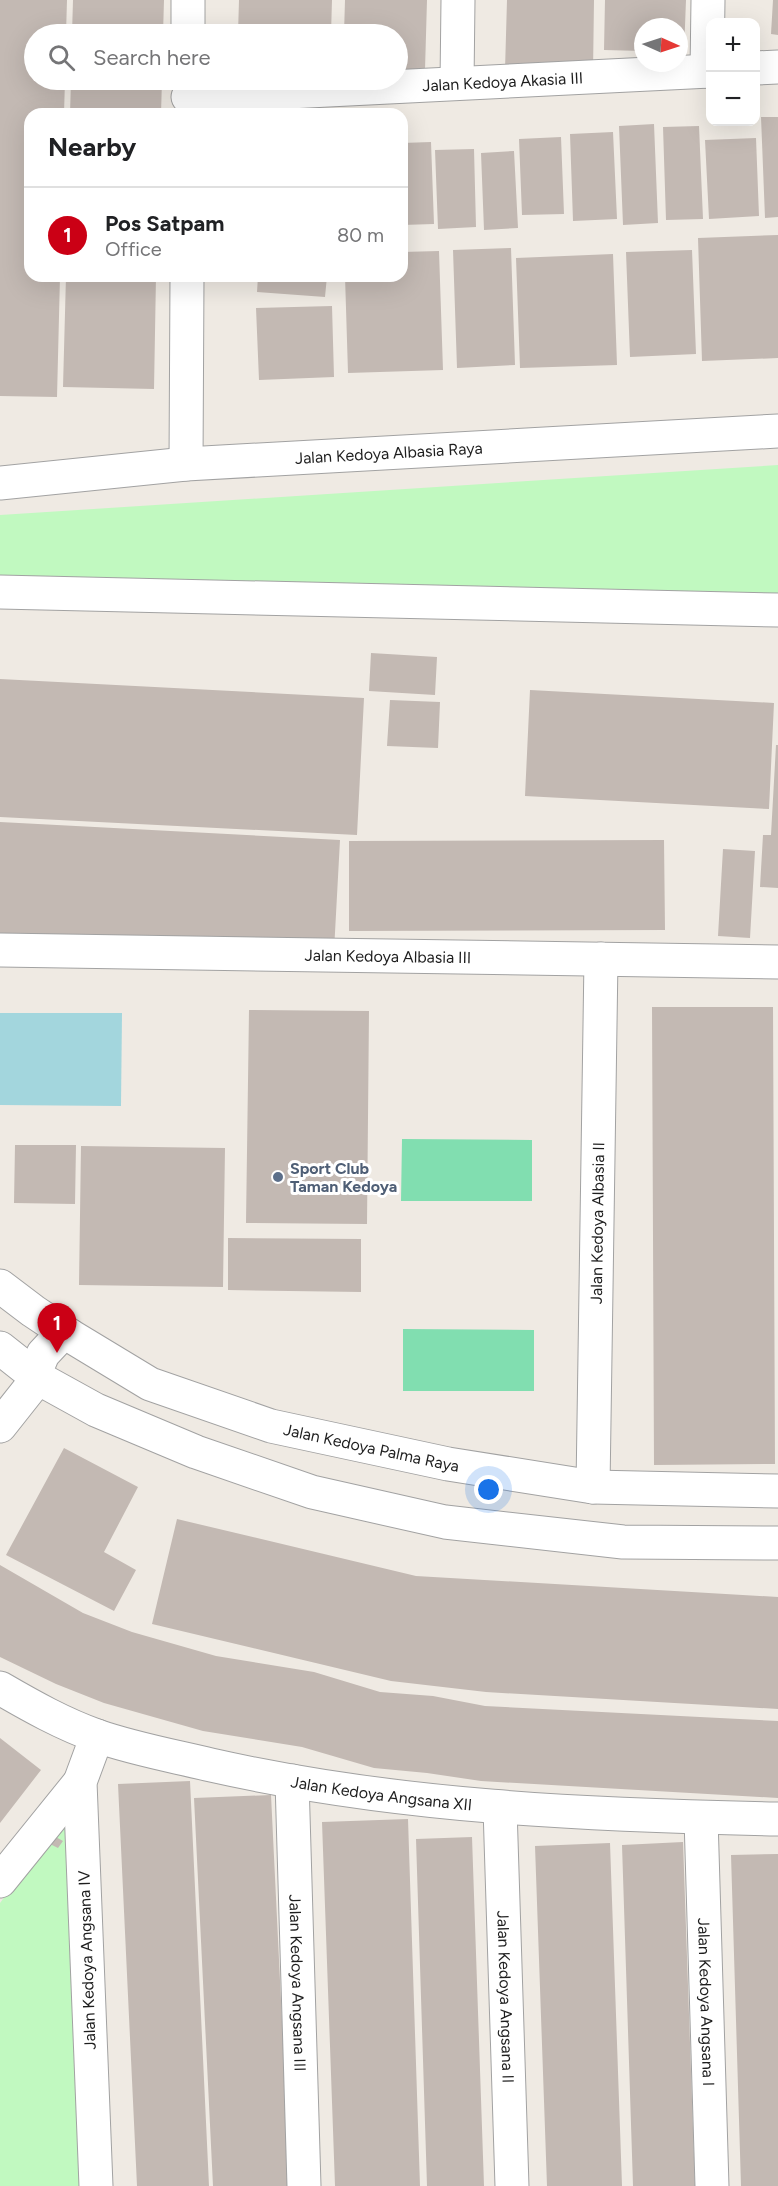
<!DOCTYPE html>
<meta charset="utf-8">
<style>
body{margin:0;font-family:Figtree,sans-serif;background:#f6f6f6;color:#202124}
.controls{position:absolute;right:18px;top:18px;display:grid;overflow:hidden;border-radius:12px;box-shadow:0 6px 24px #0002}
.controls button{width:54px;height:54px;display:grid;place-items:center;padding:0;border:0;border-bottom:2px solid #e0e0e0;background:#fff;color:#202124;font:30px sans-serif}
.compass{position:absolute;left:634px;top:18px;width:54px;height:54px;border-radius:50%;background:#fff;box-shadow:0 6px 24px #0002;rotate:93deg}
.you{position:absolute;left:489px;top:1490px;width:21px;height:21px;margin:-15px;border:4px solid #fff;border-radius:50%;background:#1a73e8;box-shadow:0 0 0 9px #1a73e833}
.badge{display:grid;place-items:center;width:39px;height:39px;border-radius:50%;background:#cb0015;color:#fff;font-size:20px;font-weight:700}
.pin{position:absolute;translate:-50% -50px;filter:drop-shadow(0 2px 3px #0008)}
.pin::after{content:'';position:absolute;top:32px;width:21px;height:18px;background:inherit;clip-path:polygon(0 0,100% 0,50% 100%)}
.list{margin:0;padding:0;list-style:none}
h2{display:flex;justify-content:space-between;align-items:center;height:78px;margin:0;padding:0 24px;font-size:26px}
h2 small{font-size:20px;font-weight:400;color:#757577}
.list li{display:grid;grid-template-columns:39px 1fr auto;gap:18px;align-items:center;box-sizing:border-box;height:96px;padding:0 24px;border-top:2px solid #e0e0e0}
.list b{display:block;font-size:22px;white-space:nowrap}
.list p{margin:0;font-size:20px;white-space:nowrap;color:#757577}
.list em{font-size:20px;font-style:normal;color:#757577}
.icon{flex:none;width:33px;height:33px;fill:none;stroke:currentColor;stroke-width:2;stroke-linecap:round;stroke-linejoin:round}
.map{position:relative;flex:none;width:778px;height:2186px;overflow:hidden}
.search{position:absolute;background:#fff;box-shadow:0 6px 24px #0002;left:24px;top:24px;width:384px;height:66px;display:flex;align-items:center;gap:15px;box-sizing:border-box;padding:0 21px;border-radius:33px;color:#757577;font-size:22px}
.panel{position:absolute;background:#fff;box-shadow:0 6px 24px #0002;left:24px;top:108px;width:384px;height:174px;border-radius:18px}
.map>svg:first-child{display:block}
</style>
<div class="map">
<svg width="778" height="2186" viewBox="0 0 778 2186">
<rect width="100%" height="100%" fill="#efeae3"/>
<path fill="#c1f9c0" d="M 778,465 L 778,603 L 0,604 L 0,515 Z
M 73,1804 L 95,2186 L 0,2186 L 0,1903 Z"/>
<path fill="#81deb0" d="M 402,1139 L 532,1140 L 532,1201 L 401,1201 Z
M 403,1329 L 534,1330 L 534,1391 L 403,1391 Z"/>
<path fill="#a3d6dd" d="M 0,1013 L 122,1013 L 121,1106 L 0,1105 Z"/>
<path fill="#c3b9b3" d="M 0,0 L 67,0 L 66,34 L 34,34 L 34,80 L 65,80 L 64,114 L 30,114 L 30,276 L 60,276 L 57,397 L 0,396 Z
M 73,0 L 164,0 L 163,34 L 72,34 Z
M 239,0 L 332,0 L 331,34 L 238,34 Z
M 345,0 L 427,0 L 425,70 L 398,69 L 398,34 L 344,34 Z
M 507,0 L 594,0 L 593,72 L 505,70 Z
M 605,0 L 686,0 L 684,52 L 679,52 L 679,27 L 643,27 L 643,51 L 604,50 Z
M 773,0 L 778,0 L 778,35 L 771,34 Z
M 71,80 L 162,80 L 161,114 L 70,114 Z
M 761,117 L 778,117 L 778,217 L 765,218 Z
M 654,124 L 658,223 L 623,225 L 619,126 Z
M 699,126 L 703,219 L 666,220 L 663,127 Z
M 613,132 L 617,219 L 573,221 L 570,134 Z
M 561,137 L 564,214 L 522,215 L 519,139 Z
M 756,138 L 759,216 L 709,219 L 705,140 Z
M 431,142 L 434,224 L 402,225 L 402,143 Z
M 474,149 L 476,227 L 438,229 L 435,150 Z
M 514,151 L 518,228 L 484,230 L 481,153 Z
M 778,235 L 778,358 L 702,361 L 698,238 Z
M 511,248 L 515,365 L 457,368 L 453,250 Z
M 692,250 L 696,354 L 630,357 L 626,252 Z
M 439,251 L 443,370 L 348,373 L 345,276 L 402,276 L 402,252 Z
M 613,254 L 617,365 L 520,368 L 516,258 Z
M 66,276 L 156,276 L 154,389 L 63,387 Z
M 258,276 L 327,276 L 325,297 L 257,292 Z
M 332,306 L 334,377 L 259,380 L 256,308 Z
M 371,653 L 437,657 L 435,695 L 369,691 Z
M 0,679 L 364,698 L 357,835 L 0,817 Z
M 530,690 L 774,703 L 769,809 L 525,796 Z
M 390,700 L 440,702 L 438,748 L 387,746 Z
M 776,745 L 778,745 L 778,888 L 760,887 L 763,835 L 771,835 Z
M 0,822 L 340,840 L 334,951 L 0,934 Z
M 664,840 L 665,930 L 349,931 L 349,841 Z
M 723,849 L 755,851 L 750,938 L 718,936 Z
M 652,1007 L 773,1007 L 775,1464 L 654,1465 Z
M 249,1010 L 369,1011 L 367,1224 L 246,1223 Z
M 15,1145 L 76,1145 L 75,1204 L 14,1203 Z
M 81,1146 L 225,1148 L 223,1287 L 79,1285 Z
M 228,1238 L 361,1239 L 361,1292 L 228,1290 Z
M 64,1448 L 138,1487 L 104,1552 L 136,1570 L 114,1611 L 6,1555 Z
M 177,1519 L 416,1576 L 778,1597 L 778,1709 L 486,1692 L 391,1681 L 152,1624 Z
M 0,1565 L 83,1613 L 132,1632 L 216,1656 L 314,1672 L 380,1692 L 433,1696 L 485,1706 L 778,1721 L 778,1798 L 481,1781 L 427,1773 L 374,1768 L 302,1747 L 203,1731 L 104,1703 L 56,1684 L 0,1657 Z
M 0,1738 L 41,1770 L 0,1823 Z
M 190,1781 L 209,2186 L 137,2186 L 118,1784 Z
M 271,1795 L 290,2186 L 213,2186 L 194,1798 Z
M 408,1819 L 420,2186 L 335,2186 L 322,1822 Z
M 54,1836 L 63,1841 L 58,1848 L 50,1844 Z
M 472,1837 L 484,2186 L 427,2186 L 416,1839 Z
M 683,1842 L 695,2186 L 633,2186 L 622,1845 Z
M 610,1843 L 622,2186 L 547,2186 L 535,1846 Z
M 778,1854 L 778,2186 L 741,2186 L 731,1855 Z"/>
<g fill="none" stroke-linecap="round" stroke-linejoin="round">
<defs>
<g id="street">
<path d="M 188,34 L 188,0"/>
<path d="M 756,68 L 778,67"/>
<path d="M 707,71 L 708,0"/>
<path d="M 457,83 L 458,0"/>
<path id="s1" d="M 188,97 L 710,71"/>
<path d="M 186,464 L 187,276"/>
<path id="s2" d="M 0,483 L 186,464 L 778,431"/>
<path d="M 0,592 L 778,610"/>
<path id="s3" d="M 0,950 L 778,962"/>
<path id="s4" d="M 0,1286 L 33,1311 L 69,1335 L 150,1384 L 271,1426 L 448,1464 L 593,1487 L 778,1491"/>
<path d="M 0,1348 L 38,1378 L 96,1410 L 196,1452 L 312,1492 L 445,1522 L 623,1542 L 778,1543"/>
<path d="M 0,1426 L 38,1378 L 38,1366 L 43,1354 L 58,1338 L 69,1335"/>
<path id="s5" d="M 593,1487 L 601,959"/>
<path id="s6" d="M 0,1688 C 31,1706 63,1724 97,1736 C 134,1749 174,1756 211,1765 C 397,1807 588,1815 778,1819"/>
<path id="s7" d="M 292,1781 L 304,2186"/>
<path id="s8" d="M 500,1808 L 512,2186"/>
<path id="s9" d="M 701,1818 L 712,2186"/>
<path d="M 0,1881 L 80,1782"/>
<path d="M 96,2186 L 80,1782 L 97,1736"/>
</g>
</defs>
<use href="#street" stroke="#a2a2a2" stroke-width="35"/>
<use href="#street" stroke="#fff" stroke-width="33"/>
</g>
<circle fill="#5c6f8a" stroke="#fff" stroke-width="2" cx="278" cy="1177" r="6"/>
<g text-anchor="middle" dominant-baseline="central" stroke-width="6" stroke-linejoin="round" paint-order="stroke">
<g font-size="16" fill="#1e1e1e" stroke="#fff">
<text stroke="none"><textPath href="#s1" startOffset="315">Jalan Kedoya Akasia III</textPath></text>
<text stroke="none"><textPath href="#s2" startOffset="390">Jalan Kedoya Albasia Raya</textPath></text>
<text stroke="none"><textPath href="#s3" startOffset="388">Jalan Kedoya Albasia III</textPath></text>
<text stroke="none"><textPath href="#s5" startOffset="264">Jalan Kedoya Albasia II</textPath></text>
<text stroke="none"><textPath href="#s4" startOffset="410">Jalan Kedoya Palma Raya</textPath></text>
<text stroke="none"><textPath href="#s6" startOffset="399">Jalan Kedoya Angsana XII</textPath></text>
<text transform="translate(87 1960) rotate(-92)">Jalan Kedoya Angsana IV</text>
<text stroke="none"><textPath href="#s7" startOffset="202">Jalan Kedoya Angsana III</textPath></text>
<text stroke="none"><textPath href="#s8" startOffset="189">Jalan Kedoya Angsana II</textPath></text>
<text stroke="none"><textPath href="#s9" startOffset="184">Jalan Kedoya Angsana I</textPath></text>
</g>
<g font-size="16" font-weight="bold" fill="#4e5e75" stroke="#fff" text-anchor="start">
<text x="290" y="1168">Sport Club<tspan x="290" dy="18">Taman Kedoya</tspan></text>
</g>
</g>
</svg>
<div class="controls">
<button>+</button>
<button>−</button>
</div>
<svg class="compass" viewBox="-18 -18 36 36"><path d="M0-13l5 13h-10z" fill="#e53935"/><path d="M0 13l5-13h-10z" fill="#757577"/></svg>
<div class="you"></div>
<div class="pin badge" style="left:57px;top:1353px">1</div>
<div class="search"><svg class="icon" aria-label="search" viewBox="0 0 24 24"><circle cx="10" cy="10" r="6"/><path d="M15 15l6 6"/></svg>Search here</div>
<section class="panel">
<h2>Nearby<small></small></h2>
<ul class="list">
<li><span class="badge">1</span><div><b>Pos Satpam</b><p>Office</p></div><em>80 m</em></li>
</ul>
</section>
</div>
